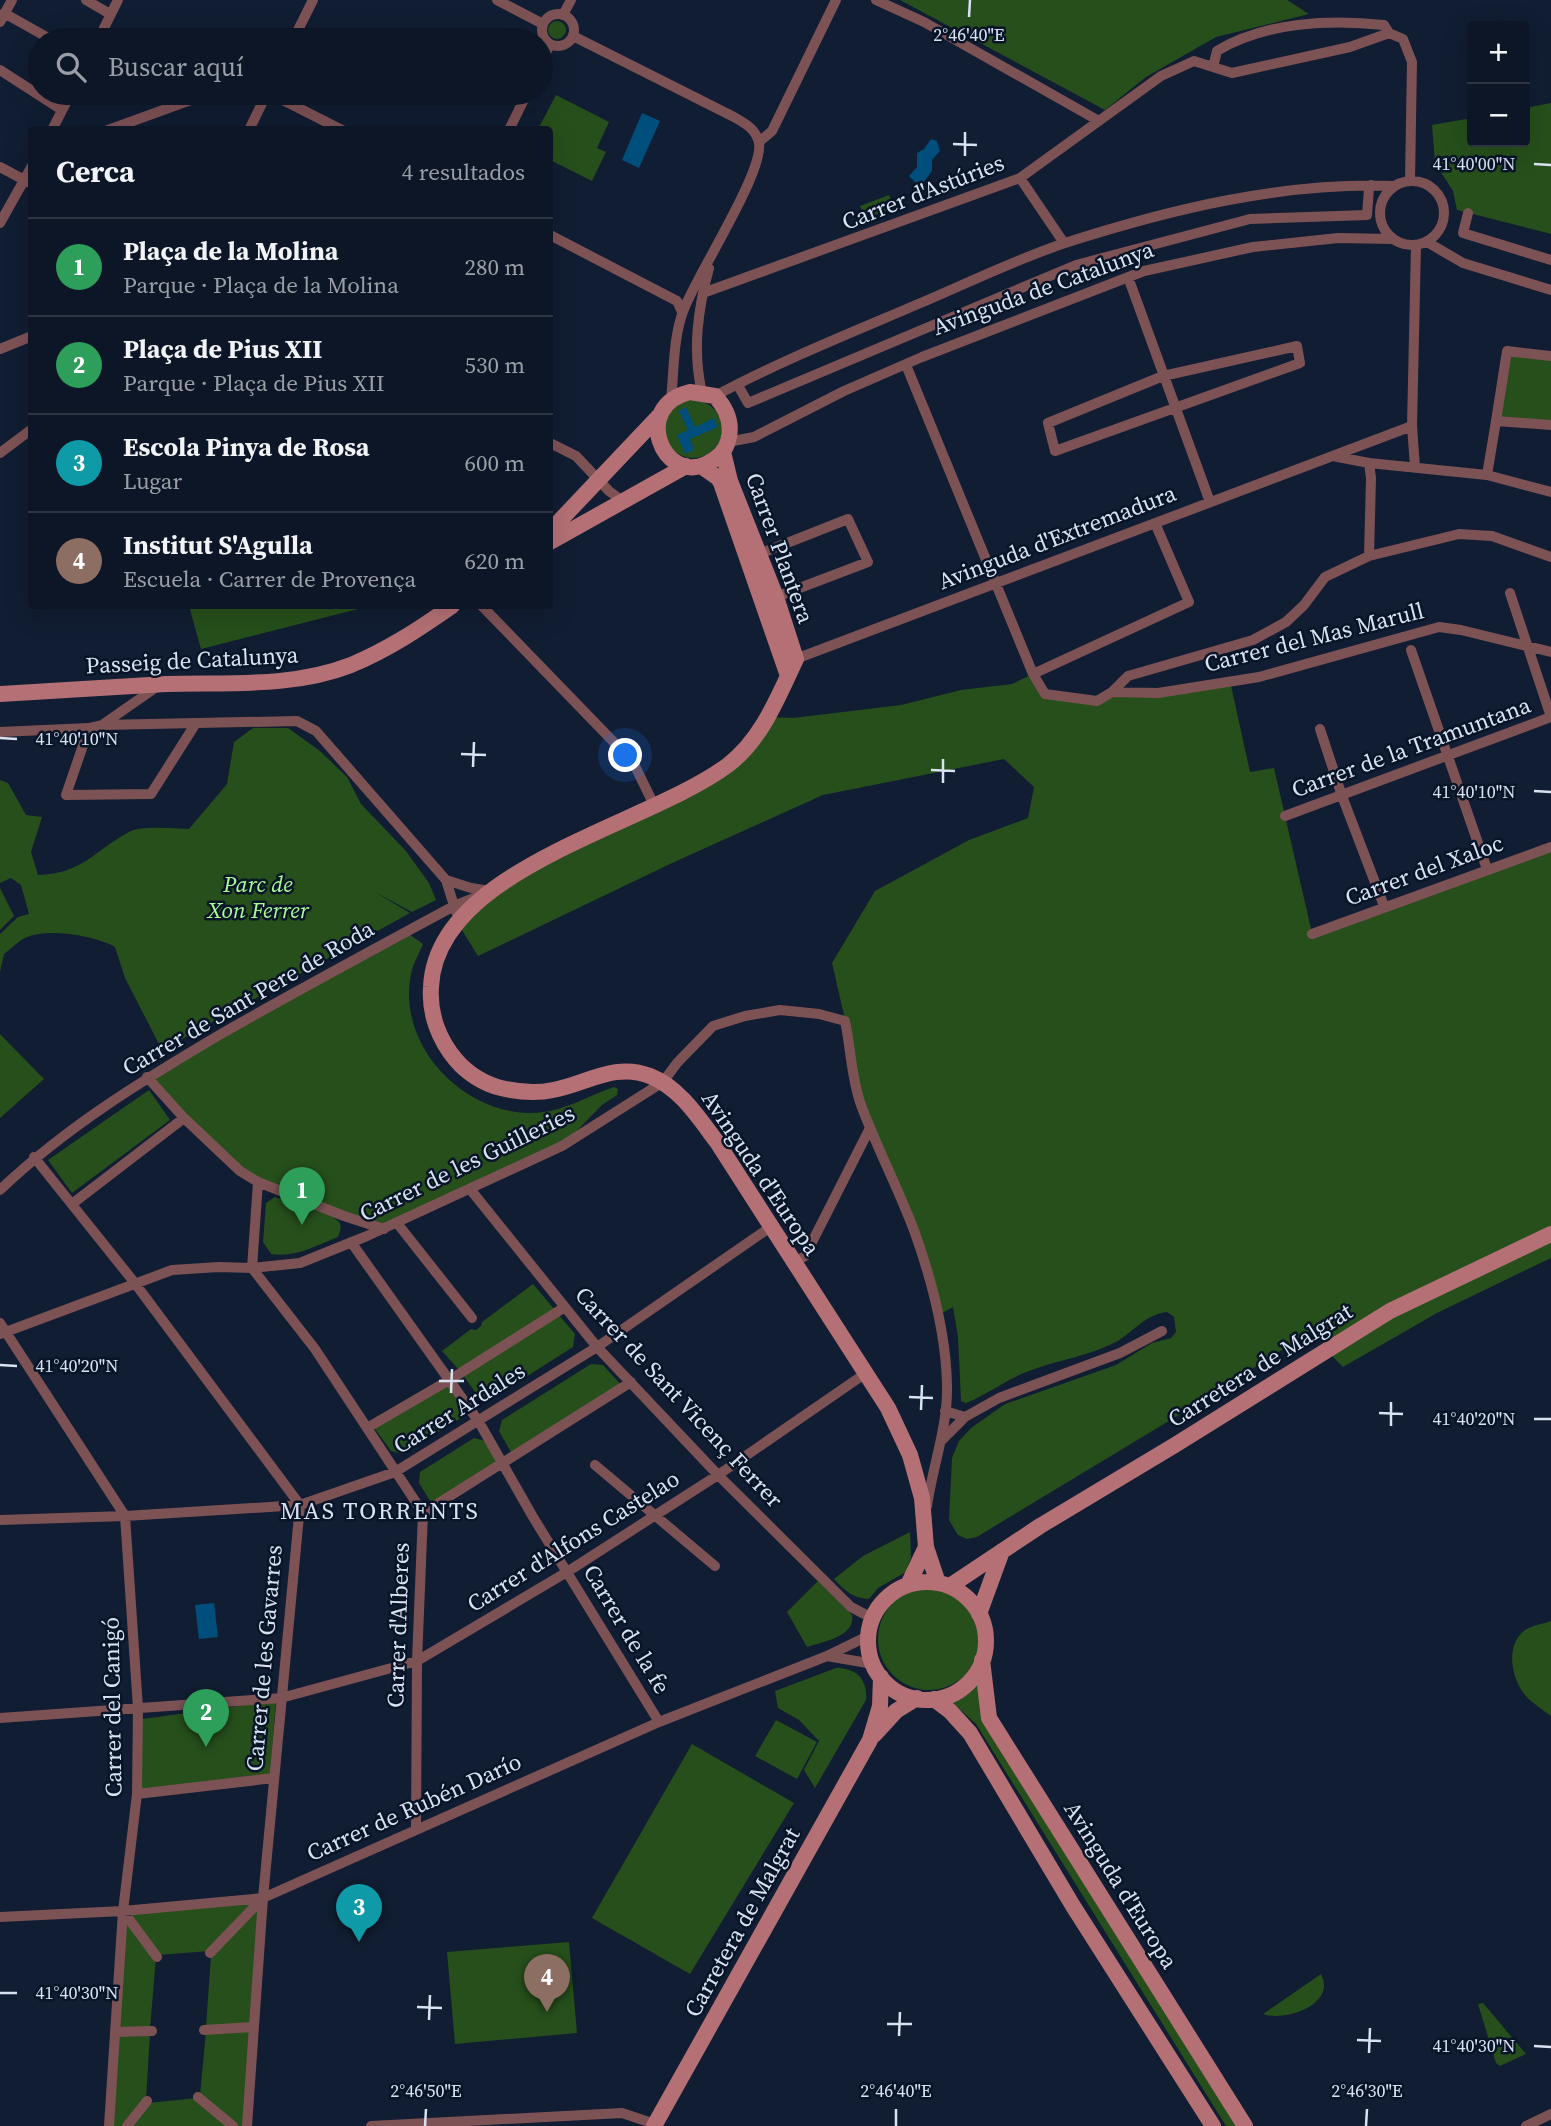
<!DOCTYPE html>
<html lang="es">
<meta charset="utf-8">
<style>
body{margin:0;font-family:"Source Serif 4",serif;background:#1b2332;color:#f1f3f6}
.controls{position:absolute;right:21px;top:21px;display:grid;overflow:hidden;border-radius:7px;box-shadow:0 7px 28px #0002}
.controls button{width:63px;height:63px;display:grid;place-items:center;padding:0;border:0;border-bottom:2px solid #2d3543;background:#0d1626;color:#f1f3f6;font:35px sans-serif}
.you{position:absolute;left:626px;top:756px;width:24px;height:24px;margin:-18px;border:5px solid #fff;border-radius:50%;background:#1a73e8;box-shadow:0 0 0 10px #1a73e833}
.badge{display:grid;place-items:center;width:46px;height:46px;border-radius:50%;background:#0f766e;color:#fff;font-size:23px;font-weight:700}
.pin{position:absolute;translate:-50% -58px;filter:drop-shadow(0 2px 4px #0008)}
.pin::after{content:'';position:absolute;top:37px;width:24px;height:21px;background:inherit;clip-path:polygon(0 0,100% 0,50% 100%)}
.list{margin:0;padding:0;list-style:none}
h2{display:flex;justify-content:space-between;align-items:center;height:91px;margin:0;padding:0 28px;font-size:30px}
h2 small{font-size:23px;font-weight:400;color:#9a9fa7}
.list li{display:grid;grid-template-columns:46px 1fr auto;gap:21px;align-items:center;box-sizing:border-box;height:98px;padding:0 28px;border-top:2px solid #2d3543}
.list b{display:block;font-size:26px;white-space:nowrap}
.list p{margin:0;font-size:23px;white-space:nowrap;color:#9a9fa7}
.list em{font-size:23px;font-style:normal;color:#9a9fa7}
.icon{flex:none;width:38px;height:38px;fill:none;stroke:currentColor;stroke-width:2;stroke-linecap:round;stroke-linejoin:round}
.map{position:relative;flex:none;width:1551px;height:2126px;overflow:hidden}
.search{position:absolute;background:#0d1626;box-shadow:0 7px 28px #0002;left:28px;top:28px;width:525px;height:77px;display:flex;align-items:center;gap:18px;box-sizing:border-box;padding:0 24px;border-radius:38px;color:#9a9fa7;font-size:26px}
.panel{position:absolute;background:#0d1626;box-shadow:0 7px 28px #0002;left:28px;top:126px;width:525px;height:483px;border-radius:7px}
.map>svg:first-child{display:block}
</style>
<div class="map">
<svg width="1551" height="2126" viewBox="0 0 1551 2126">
<rect width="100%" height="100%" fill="#111d32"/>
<path fill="#264f1b" d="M 900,0 L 1287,0 L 1309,14 L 1216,37 L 1146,77 L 1105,110 Z
M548 30a9 9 0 1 1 18 0a9 9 0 1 1-18 0Z
M 556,95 L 609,122 L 597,148 L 606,152 L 592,181 L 550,160 L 550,130 L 538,129 Z
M 1551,103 L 1551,234 L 1457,210 L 1453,191 L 1435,163 L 1432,125 L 1472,118 L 1472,142 L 1525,142 L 1525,108 Z
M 889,195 L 894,208 L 865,218 L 860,206 Z
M 1507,351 L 1551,356 L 1551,425 L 1496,421 Z
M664 429a29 29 0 1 1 58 0a29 29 0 1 1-58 0Z
M 189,606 L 370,606 L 201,649 Z
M 1033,674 L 1045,694 L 1097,701 L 1112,692 L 1158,693 L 1230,681 L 1250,772 L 1274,768 L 1312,933 L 1551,847 L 1551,1258 L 1437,1313 L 1343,1367 L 1327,1351 L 1315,1329 L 1197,1404 L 990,1529 L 977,1537 L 967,1539 L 958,1535 L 949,1520 L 952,1458 L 959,1441 L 971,1428 L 1005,1404 L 1116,1365 L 1152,1343 L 1171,1338 L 1176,1332 L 1174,1317 L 1167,1312 C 1146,1314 1133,1332 1116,1342 C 1089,1356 1057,1360 1029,1371 C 1007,1379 986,1395 966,1403 L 961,1401 L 958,1337 L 953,1307 L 939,1315 L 915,1233 L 870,1128 L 832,963 L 875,891 L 969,840 L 1028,818 L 1034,787 L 1004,759 L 823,795 L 670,864 L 478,956 L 457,922 L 491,886 L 729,764 L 769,717 L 793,718 L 901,705 L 961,690 L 1012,684 Z
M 253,728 L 288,728 L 320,751 L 347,777 L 361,804 L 406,851 L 429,883 L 436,900 L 412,912 L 375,892 L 410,913 L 162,1050 L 125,978 L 115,947 C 95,936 49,928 27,937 C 19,940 11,949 4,954 L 0,972 L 0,934 L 18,917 L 29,914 L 21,885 L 11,878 L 0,883 L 0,780 L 8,783 L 26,815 L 42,817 L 31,852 L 38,875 C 82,874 95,850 129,832 C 143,825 173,829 189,829 L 227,784 L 234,742 Z
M 0,888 L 14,916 L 0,930 Z
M 406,932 L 423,944 C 419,954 413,964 411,974 C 397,1044 460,1111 528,1113 C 561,1114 584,1097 614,1087 L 618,1089 L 617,1095 L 602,1105 L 562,1146 L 385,1227 L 258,1182 L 147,1077 Z
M 0,1034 L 44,1079 L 0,1118 Z
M 149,1090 L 170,1120 L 72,1193 L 48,1160 Z
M 275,1197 C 289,1202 329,1211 338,1221 C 343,1226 340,1231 338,1237 C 315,1246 295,1258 271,1254 L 263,1242 L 266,1203 Z
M 533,1284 L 555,1310 L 459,1370 L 442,1351 L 471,1329 L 476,1330 L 481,1326 L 482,1322 Z
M 558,1314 L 575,1334 L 573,1347 L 491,1399 L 478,1396 L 463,1375 Z
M 591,1364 L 603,1365 L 623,1387 L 512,1454 L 499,1431 L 502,1420 Z
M 448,1384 L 464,1405 L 461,1418 L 403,1454 L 391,1451 L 375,1429 Z
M 474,1438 L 486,1441 L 498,1463 L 432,1504 L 419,1483 L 420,1472 Z
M 910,1532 L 911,1558 L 906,1572 L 878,1588 L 869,1599 C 853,1598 845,1591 834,1579 L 863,1556 Z
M 818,1581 L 852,1615 C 855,1637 824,1641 807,1647 L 787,1612 Z
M878 1639a51 51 0 1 1 102 0a51 51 0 1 1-102 0Z
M 1551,1621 L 1551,1716 C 1542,1709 1532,1703 1525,1695 C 1511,1678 1505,1645 1525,1630 C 1533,1625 1543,1624 1551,1621 Z
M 836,1668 C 856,1668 868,1679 866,1700 L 815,1788 L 804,1770 L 819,1741 L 799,1720 L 778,1708 L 775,1691 Z
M 977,1685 L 982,1701 L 1239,2126 L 1226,2126 L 976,1724 L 954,1704 L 954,1700 Z
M 276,1701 L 270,1774 L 137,1794 L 142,1719 Z
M 776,1720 L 817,1742 L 797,1779 L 755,1756 Z
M 692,1744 L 794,1803 L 690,1974 L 592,1918 Z
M 259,1900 L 210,1951 L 158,1955 L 129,1913 Z
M 262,1902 L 252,2025 L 206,2027 L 211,1955 Z
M 126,1918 L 156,1957 L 150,2029 L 117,2030 Z
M 569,1942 L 577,2033 L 455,2044 L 447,1952 Z
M 1321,1974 C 1337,2005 1285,2022 1263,2014 Z
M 1483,2003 L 1526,2054 L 1500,2066 L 1496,2063 L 1478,2004 Z
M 252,2029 L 244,2126 L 238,2126 L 200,2095 L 206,2031 Z
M 150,2033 L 146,2100 L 124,2126 L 110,2126 L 116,2034 Z
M 197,2098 L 230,2126 L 129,2126 L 148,2103 Z"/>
<path fill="#004e7c" d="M 642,113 L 660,121 L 639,168 L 622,160 Z
M 931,139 L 937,141 L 940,151 L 932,160 L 932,171 L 923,183 L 916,183 L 909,176 L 917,167 L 917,153 L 924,149 Z
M 686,407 L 695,427 L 714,418 L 718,427 L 690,439 L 694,450 L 685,454 L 677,435 L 688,430 L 679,411 Z
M 214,1603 L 218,1637 L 199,1639 L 195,1605 Z"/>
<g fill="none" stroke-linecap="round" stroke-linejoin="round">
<path stroke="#7d5255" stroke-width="10" d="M 86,0 L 110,14
M 497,0 L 543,24
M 876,0 L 924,22 L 1099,121
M 4,13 L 52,40
M542 30a16 16 0 1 1 32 0a16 16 0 1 1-32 0Z
M 563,15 L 571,0
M 0,22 L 12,0
M 573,36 L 734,117 C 746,124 756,129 759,143 C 764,172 697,275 684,309 C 673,336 674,372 671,400
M 98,40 L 118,0
M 293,40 L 313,0
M 541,64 L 550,44
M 1213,67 L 1217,51 C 1265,22 1330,19 1384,25 L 1389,33 L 1403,39 L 1412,62 L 1410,180
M 0,70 L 62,110
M 269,93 L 342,130
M 52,130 L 71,93
M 108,130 L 210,93
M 249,130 L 267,93
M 509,130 L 527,93
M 759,142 L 772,131 L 836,0
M 0,167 L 32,184
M 1020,178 L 1064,243
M1380 213a32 32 0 1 1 64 0a32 32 0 1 1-64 0Z
M 1468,213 L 1463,233 L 1551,260
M 0,223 L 32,166
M 550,235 L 677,301 L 682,312
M 1427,242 L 1463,263 L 1551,290
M 1128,277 L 1210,502
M 703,293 L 1020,178 L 1161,76 L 1194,61 L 1232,73 L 1350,47 L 1389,33
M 1297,346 L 1300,363 L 1055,451 L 1048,423 L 1163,376 Z
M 0,349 L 32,336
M 906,365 L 1033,674 L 1045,694 L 1097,701 L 1112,692 L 1158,693 L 1259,677 L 1439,627 L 1461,630 L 1551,652
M 740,389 L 748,403 L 1076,265 L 1250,219 L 1367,215 L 1369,188 L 1371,185
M 702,393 C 692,350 698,309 709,268
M 715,396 C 782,360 853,332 923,302 C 970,282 1017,259 1065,243 C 1171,209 1282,182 1394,186
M 1496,421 L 1507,351 L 1551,356
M 728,442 L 754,437 L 844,391 L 922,357 L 1144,271 L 1253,247 L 1338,238 L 1391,239
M 550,443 L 576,456 L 609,491 L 624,502
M 0,453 L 32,429
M 1333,456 L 1369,463 L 1487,475 L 1551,492
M 1415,467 L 1412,426 L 1416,245
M 1487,475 L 1496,421 L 1551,425
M 759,554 L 848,519 L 868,562 L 776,597
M 1369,556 L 1371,478 L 1369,463
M 1510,593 L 1551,717
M 482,606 L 633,762 L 655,807
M 1411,650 L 1487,869
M 793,660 L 1412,426
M 1033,674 L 1189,602 L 1155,523
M 1112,692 L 1128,676 L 1253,640 L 1286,622 L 1304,605 L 1325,577 L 1369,556 L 1459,534 L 1492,536 L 1551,557
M 102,725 L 158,686
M 89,728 L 66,795 L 151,794 L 196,723
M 1320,729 L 1342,796 L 1384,906
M 0,732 L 89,728 L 102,725 L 297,721 L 316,731 L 446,880 L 456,912
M 1285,816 L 1551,717
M 446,880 L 471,888 L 490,891
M 1312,934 L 1551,847
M 147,1077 L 184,1118 L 240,1171 L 258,1182 L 344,1216 L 384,1229
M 34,1157 L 134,1282 L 300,1505 L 263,1898 L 247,2126
M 258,1182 L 252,1268 L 315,1349 L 423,1513 L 417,1661 L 416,1829
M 470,1189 L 597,1347 L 718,1475 L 851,1607 L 872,1618
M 0,1190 C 66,1127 143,1080 221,1034 C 298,990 376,948 454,906 L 479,896
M 72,1204 L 184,1118
M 397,1223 L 472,1318
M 351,1242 L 479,1422 L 533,1517 L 659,1722
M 795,1262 L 805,1256 L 870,1128
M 0,1323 L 125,1516 L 138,1708 L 137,1794 L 123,1911 L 109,2126
M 0,1334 L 172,1270 L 219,1267 L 252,1268 L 300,1263 L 367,1236 L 562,1146 L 663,1082 L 677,1063 L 713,1026 L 745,1016 L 780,1010 L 819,1014 L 845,1021 C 851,1049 851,1077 861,1105 C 877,1148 899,1190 915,1233 C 932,1281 946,1334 947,1385 C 948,1426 933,1465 927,1506
M 965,1417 L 999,1398 L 1120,1353 L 1162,1331
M 367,1428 L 451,1379 L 565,1307
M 941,1441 L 965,1417 L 945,1411
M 595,1465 L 715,1566
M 423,1513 L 631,1382
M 0,1520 L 125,1516 L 300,1505 L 395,1472 L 597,1347 L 772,1226
M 827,1656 L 873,1664
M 0,1718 L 281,1698 L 417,1661 L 567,1572 L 718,1475 L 866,1373
M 137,1794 L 274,1778
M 123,1911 L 157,1957
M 0,1917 L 123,1911 L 263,1898 L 659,1722 L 827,1656 L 868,1636
M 210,1953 L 263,1898
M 204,2030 L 253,2027
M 115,2032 L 152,2031
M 198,2097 L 233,2126
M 127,2126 L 147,2101
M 371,2126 L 622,2113 L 655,2124
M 1526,2126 L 1551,2114"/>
<path stroke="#b47075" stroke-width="16" d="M 690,392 L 715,396 C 727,409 733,424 728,441 C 725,452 717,459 706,464 C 663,484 631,406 690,392 Z
M 723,452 L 730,481 L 776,597 L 796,659 C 778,697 762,739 728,765 C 647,826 436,868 431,987 C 429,1014 439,1040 456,1060 C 467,1073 484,1084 501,1088 C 518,1092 535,1094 553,1090 C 586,1084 615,1062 650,1076 C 680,1088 698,1117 717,1142 L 888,1408 L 910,1455 L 922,1498 L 926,1547 L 938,1583
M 701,466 L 718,478 L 721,483 L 788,676
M 550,531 L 659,416
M 550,542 L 686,466
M 0,694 C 55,691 111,687 166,684 C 228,682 292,688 351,665 C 389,649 419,629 452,606
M868 1641a59 59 0 1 1 118 0a59 59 0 1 1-118 0Z
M 908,1585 L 926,1547
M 950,1586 L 1040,1526 L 1175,1445 L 1390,1311 L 1551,1234
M 979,1614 L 1002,1551
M 982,1660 L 989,1718 L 1245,2126
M 934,1699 L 950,1711 L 970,1733 L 1073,1906 L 1213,2126
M 874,1735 L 896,1711 L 917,1698
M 654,2126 L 870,1740 L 880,1706 L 881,1677"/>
</g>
<path fill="none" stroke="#d9e2f0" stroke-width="2.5" d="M 969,17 L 970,0M 953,144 L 977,145M 965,156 L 965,132M 1534,164 L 1551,165M 0,738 L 17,739M 461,754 L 486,755M 473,767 L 474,742M 931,770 L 955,771M 943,783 L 943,759M 1534,791 L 1551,792M 0,1365 L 17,1366M 439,1381 L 464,1381M 451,1393 L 452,1369M 909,1397 L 933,1398M 921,1410 L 922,1385M 1379,1413 L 1403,1414M 1534,1419 L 1551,1419M 1391,1426 L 1391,1402M 0,1993 L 17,1993M 417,2007 L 442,2008M 429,2020 L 430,1995M 887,2024 L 912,2024M 899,2036 L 900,2012M 1357,2040 L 1381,2041M 1534,2046 L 1551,2047M 1369,2053 L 1370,2028M 425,2126 L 426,2109M 896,2126 L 896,2109M 1366,2126 L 1367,2109"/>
<g text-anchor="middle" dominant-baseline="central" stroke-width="5" stroke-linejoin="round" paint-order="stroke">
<g font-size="23" fill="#d9e2f0" stroke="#081427">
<text transform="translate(923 192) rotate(-21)">Carrer d'Astúries</text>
<text transform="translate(1043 288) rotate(-20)">Avinguda de Catalunya</text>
<text transform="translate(1057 537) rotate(-21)">Avinguda d'Extremadura</text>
<text transform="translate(780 548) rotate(70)">Carrer Plantera</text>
<text transform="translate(1314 637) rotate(-14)">Carrer del Mas Marull</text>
<text transform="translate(192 660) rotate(-3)">Passeig de Catalunya</text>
<text transform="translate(1411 747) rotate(-20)">Carrer de la Tramuntana</text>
<text transform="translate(1424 870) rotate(-20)">Carrer del Xaloc</text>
<text transform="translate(248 998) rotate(-30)">Carrer de Sant Pere de Roda</text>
<text transform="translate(467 1163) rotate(-26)">Carrer de les Guilleries</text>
<text transform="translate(761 1173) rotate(56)">Avinguda d'Europa</text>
<text transform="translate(1260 1365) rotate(-32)">Carretera de Malgrat</text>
<text transform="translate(679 1397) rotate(47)">Carrer de Sant Vicenç Ferrer</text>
<text transform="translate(459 1408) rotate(-32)">Carrer Ardales</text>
<text transform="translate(573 1541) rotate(-32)">Carrer d'Alfons Castelao</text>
<text transform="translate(398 1625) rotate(-88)">Carrer d'Alberes</text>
<text transform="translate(627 1629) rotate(59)">Carrer de la fe</text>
<text transform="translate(264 1658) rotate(-85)">Carrer de les Gavarres</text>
<text transform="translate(112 1707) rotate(-91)">Carrer del Canigó</text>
<text transform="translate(414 1807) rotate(-24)">Carrer de Rubén Darío</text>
<text transform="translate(1121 1885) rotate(58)">Avinguda d'Europa</text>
<text transform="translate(742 1922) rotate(-61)">Carretera de Malgrat</text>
</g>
<g font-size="23" font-style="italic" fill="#aafc95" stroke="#081427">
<text x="258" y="884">Parc de<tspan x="258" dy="26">Xon Ferrer</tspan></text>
</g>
<g font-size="24" letter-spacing="2" fill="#d9e2f0" stroke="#081427">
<text x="380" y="1510">MAS TORRENTS</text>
</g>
</g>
<g font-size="18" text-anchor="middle" fill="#d9e2f0" stroke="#081427" stroke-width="5" stroke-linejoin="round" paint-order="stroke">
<text x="969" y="41">2°46'40"E</text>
<text x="1474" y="170">41°40'00"N</text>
<text x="77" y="745">41°40'10"N</text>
<text x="1474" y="798">41°40'10"N</text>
<text x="77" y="1372">41°40'20"N</text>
<text x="1474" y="1425">41°40'20"N</text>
<text x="77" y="1999">41°40'30"N</text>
<text x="1474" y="2052">41°40'30"N</text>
<text x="426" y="2097">2°46'50"E</text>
<text x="896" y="2097">2°46'40"E</text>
<text x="1367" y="2097">2°46'30"E</text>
</g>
</svg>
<div class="controls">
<button>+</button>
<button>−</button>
</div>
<div class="you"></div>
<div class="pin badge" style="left:302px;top:1225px;background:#2e9e5b">1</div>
<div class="pin badge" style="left:206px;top:1747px;background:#2e9e5b">2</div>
<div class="pin badge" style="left:359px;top:1942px;background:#0f9aa8">3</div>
<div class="pin badge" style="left:547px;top:2012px;background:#8d6e63">4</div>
<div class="search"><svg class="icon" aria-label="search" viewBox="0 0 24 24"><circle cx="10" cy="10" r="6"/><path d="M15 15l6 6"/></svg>Buscar aquí</div>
<section class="panel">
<h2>Cerca<small>4 resultados</small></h2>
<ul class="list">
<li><span class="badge" style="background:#2e9e5b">1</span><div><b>Plaça de la Molina</b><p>Parque · Plaça de la Molina</p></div><em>280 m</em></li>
<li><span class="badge" style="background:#2e9e5b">2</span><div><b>Plaça de Pius XII</b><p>Parque · Plaça de Pius XII</p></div><em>530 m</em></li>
<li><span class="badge" style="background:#0f9aa8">3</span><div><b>Escola Pinya de Rosa</b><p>Lugar</p></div><em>600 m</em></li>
<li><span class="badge" style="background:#8d6e63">4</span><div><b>Institut S'Agulla</b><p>Escuela · Carrer de Provença</p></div><em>620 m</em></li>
</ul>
</section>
</div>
